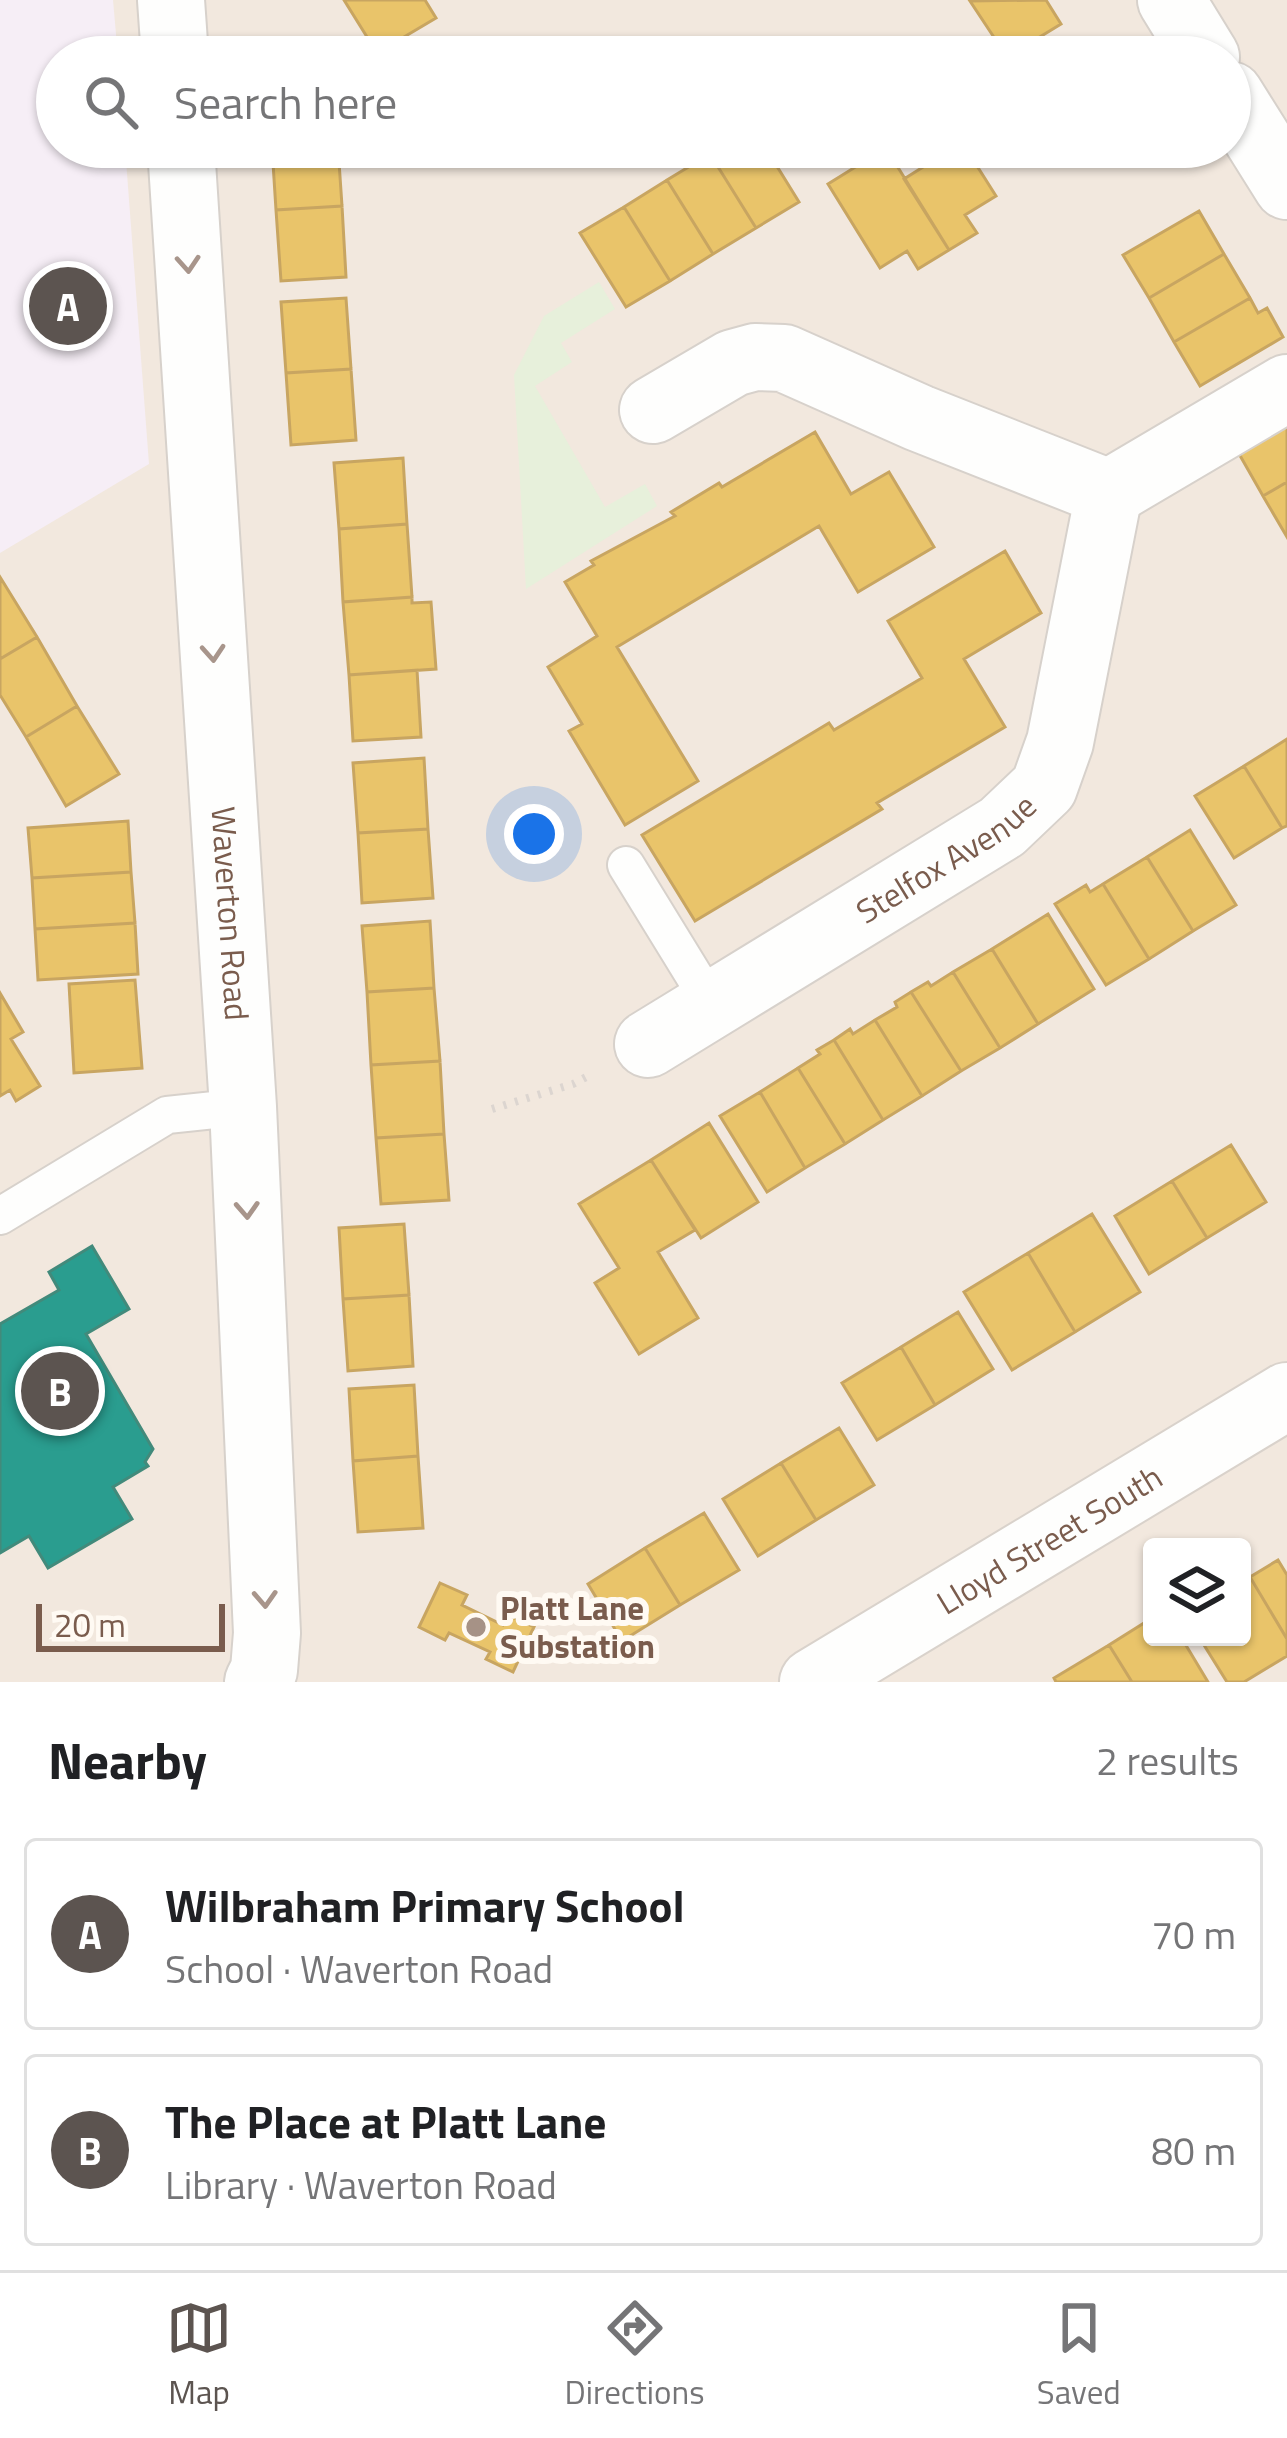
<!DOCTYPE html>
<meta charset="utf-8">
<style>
body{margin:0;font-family:"Titillium Web",sans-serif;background:#f6f6f6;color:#202124}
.controls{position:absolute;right:36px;bottom:36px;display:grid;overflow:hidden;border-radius:12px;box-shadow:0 3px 9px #0004}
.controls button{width:108px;height:108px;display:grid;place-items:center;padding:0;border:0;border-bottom:3px solid #e0e0e0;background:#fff;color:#202124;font:60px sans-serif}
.scale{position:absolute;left:36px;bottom:30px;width:189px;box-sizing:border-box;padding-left:12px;border:6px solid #7a5c4d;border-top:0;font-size:33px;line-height:42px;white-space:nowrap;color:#7a5c4d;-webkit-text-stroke:9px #fffaf3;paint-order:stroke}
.you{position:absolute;left:534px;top:834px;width:42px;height:42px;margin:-30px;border:9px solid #fff;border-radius:50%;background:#1a73e8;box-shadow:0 0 0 18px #1a73e833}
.badge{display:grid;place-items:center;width:78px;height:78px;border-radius:50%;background:#5c5450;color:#fff;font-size:39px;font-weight:700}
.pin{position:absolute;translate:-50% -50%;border:6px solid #fff;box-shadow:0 3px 12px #0006}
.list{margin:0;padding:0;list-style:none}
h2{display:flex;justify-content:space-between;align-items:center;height:156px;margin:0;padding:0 48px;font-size:51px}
h2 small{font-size:39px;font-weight:400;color:#757577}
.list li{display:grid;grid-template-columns:78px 1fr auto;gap:36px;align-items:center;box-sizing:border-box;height:192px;margin:0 24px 24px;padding:0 24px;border:3px solid #e0e0e0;border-radius:12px}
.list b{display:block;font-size:45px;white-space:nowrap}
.list p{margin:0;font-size:39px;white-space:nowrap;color:#757577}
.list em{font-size:39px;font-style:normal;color:#757577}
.icon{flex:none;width:66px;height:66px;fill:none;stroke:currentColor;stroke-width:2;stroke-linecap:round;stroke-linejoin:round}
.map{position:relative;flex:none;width:1287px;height:1682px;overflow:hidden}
.search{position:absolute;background:#fff;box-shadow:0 3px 9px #0004;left:36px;right:36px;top:36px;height:132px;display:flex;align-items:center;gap:30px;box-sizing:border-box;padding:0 42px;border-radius:66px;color:#757577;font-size:45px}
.sheet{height:588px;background:#fff}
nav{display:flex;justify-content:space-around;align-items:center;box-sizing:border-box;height:168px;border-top:3px solid #e0e0e0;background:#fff;font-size:33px;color:#757577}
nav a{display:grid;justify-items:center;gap:6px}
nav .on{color:#5c5450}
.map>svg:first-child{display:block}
</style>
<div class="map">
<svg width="1287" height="1682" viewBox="0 0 1287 1682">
<rect width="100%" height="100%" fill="#f9f5f0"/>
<path fill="#f2e8de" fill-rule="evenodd" d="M 0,0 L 1287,0 L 1287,1682 L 0,1682 ZM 57,57 L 1230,57 L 1230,147 L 57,147 ZM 1152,1547 L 1242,1547 L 1242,1637 L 1152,1637 Z"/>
<path fill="#f6eef6" d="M 0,0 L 113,0 L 118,57 L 57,57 L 57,147 L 125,147 L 149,464 L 0,553 Z"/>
<path fill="#e7f0db" d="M 599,282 L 615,309 L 561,343 L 572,362 L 535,386 L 605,507 L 645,484 L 657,506 L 526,589 L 514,375 L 544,316 Z"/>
<path fill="#e9c46a" stroke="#c8a561" stroke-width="3" d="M 344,0 L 425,0 L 436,18 L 377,53 Z
M 1046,0 L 1061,24 L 1007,57 L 970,1 Z
M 272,147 L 338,147 L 342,206 L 276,210 Z
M 722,147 L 765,147 L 799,202 L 756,228 L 710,154 Z
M 955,147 L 965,147 L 996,196 L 965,215 L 977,233 L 949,250 L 904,179 Z
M 886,148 L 949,250 L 918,269 L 907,251 L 880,268 L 828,184 Z
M 710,154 L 756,228 L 713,254 L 667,180 Z
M 667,180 L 713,254 L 670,281 L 624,207 Z
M 342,206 L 346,277 L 281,281 L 276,210 Z
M 624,207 L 670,281 L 626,307 L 580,233 Z
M 1199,211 L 1224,254 L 1149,298 L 1123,255 Z
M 1224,254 L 1250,298 L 1174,342 L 1149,298 Z
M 346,298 L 351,369 L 286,373 L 281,302 Z
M 1250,298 L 1258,313 L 1267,308 L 1283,337 L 1200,386 L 1174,342 Z
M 351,369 L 356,440 L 291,445 L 286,373 Z
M 1287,424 L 1287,482 L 1263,496 L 1238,452 Z
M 815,432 L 851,494 L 889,472 L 934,547 L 858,592 L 819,526 L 617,647 L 698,781 L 625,825 L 569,731 L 582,724 L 548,667 L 597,636 L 565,582 L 594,565 L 591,561 L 675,516 L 671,512 L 719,483 L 722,487 Z
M 403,458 L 407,524 L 339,529 L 334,463 Z
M 1287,482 L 1287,537 L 1263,496 Z
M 407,524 L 412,597 L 343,602 L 339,529 Z
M 1005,551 L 1041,613 L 964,659 L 1005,727 L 877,803 L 882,809 L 695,921 L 642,835 L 829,723 L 834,730 L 922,678 L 888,621 Z
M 0,577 L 37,637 L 0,659 Z
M 412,597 L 412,603 L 431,602 L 436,669 L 349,675 L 343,602 Z
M 37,637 L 77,706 L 26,737 L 0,695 L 0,659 Z
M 417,670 L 421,737 L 353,741 L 349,675 Z
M 77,706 L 119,774 L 66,806 L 26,737 Z
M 1287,739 L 1287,826 L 1282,828 L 1244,766 Z
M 424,758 L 428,829 L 358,833 L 353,763 Z
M 1244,766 L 1282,828 L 1234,858 L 1195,796 Z
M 128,821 L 131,872 L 32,878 L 28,828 Z
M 428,829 L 433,898 L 362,903 L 358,833 Z
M 1190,830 L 1236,905 L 1193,931 L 1147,857 Z
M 1147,857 L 1193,931 L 1149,959 L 1103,884 Z
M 131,872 L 135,923 L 35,929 L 32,878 Z
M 1103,884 L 1149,959 L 1106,985 L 1055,904 L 1086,885 L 1090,892 Z
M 1048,914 L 1094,989 L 1038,1024 L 992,949 Z
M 430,921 L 434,988 L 367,992 L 362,926 Z
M 135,923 L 138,974 L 38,980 L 35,929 Z
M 992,949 L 1038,1024 L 1000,1048 L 953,972 Z
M 953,972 L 1000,1048 L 961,1071 L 911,992 L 928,982 L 931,986 Z
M 135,980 L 142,1068 L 74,1073 L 69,984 Z
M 434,988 L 440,1061 L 371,1065 L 367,992 Z
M 911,992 L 961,1071 L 922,1096 L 875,1020 L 897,1007 L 895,1002 Z
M 0,993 L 23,1032 L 11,1039 L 40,1086 L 16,1101 L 10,1090 L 0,1096 Z
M 875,1020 L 922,1096 L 883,1120 L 834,1040 L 850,1029 L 853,1034 Z
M 834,1040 L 883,1120 L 845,1144 L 798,1068 L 820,1054 L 817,1050 Z
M 440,1061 L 444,1134 L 376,1138 L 371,1065 Z
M 798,1068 L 845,1144 L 805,1168 L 760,1092 Z
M 760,1092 L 805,1168 L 767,1192 L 720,1116 Z
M 709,1123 L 758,1202 L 701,1238 L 651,1160 Z
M 444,1134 L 449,1200 L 381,1204 L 376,1138 Z
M 1231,1145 L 1266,1202 L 1207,1238 L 1172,1181 Z
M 651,1160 L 695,1230 L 658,1252 L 698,1318 L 639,1354 L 595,1283 L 619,1268 L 579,1204 Z
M 1172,1181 L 1207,1238 L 1149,1274 L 1115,1216 Z
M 1092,1214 L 1140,1292 L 1075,1332 L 1028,1253 Z
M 404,1224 L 409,1295 L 343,1299 L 339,1228 Z
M 1028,1253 L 1075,1332 L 1012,1370 L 964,1292 Z
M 409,1295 L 413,1366 L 348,1371 L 343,1299 Z
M 958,1312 L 993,1369 L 935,1405 L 901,1347 Z
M 901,1347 L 935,1405 L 877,1440 L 842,1383 Z
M 414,1385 L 418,1456 L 353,1461 L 349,1389 Z
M 839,1428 L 874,1485 L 816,1520 L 781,1463 Z
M 418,1456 L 423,1528 L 358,1532 L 353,1461 Z
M 781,1463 L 816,1520 L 758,1556 L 723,1499 Z
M 704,1513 L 739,1570 L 680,1605 L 645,1548 Z
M 645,1548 L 680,1605 L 622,1641 L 588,1584 Z
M 1278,1560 L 1287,1575 L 1287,1639 L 1250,1577 Z
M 1250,1577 L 1287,1639 L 1287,1656 L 1244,1682 L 1227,1682 L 1199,1637 L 1242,1637 L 1242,1582 Z
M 440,1583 L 467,1595 L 462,1605 L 503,1625 L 508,1615 L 534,1627 L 513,1672 L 486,1659 L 490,1652 L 449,1633 L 445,1640 L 419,1627 Z
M 1152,1618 L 1152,1637 L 1181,1637 L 1208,1682 L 1132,1682 L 1109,1645 Z
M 1109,1645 L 1132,1682 L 1056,1682 L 1054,1678 Z"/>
<path fill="#2a9d8f" stroke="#428a7b" stroke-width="3" d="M 92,1246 L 129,1309 L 86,1334 L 153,1449 L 145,1462 L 148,1466 L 113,1487 L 132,1519 L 48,1568 L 29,1536 L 0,1553 L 0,1324 L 59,1290 L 49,1272 Z"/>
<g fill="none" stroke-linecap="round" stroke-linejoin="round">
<defs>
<path id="lane" d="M 626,865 L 712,1005
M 0,1216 L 167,1115 L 243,1107"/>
<g id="street">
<path d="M 171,0 L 175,57"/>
<path d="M 1171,0 L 1206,57"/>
<path d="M 1230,95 L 1287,186"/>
<path id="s1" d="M 181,147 L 243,1107 L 267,1633 L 264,1670 L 258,1682"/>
<path d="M 653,410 L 733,363 L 755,357 L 784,358 L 919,418 L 1109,493 L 1287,388"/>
<path id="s2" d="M 648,1044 L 1002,827 L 1044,787 L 1060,742 L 1109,493"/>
</g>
<g id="secondary">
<path id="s3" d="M 813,1682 L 1287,1396"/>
</g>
</defs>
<use href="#lane" stroke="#d7d1cb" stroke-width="40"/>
<use href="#street" stroke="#d7d1cb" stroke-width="70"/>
<use href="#secondary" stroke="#d9d2cb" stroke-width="70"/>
<path stroke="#dcd5d0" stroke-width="8" stroke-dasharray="3 9" stroke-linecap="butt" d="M 492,1109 L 573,1084 L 592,1074"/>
<use href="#lane" stroke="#fefefd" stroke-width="36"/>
<use href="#street" stroke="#fefefd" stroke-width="66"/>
<use href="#secondary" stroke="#fefefd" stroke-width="66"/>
</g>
<defs><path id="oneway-chevron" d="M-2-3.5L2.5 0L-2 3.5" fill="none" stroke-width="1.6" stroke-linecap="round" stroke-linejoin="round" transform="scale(3)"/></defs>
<g stroke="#a8958b">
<use href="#oneway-chevron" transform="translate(188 264) rotate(86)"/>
<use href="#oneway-chevron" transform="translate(213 653) rotate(86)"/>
<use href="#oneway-chevron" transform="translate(247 1210) rotate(87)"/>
<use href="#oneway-chevron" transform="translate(265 1599) rotate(87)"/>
</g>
<circle fill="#a69286" stroke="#fffaf3" stroke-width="4.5" cx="476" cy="1627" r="12"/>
<g text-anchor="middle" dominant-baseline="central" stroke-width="12" stroke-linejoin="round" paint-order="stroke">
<g font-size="33" fill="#7a5c4d" stroke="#fffaf3">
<text stroke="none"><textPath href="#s2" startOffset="351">Stelfox Avenue</textPath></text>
<text stroke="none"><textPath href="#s1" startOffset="768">Waverton Road</textPath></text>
<text stroke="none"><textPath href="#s3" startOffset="276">Lloyd Street South</textPath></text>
</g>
<g font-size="33" font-weight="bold" fill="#7a5c4d" stroke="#fffaf3" text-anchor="start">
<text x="500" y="1608">Platt Lane<tspan x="500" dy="38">Substation</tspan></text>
</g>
</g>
</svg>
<div class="controls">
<button><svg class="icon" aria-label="layers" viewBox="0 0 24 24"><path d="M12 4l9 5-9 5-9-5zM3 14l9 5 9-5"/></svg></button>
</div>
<div class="scale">20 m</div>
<div class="you"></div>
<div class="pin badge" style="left:68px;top:306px">A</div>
<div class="pin badge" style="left:60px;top:1391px">B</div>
<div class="search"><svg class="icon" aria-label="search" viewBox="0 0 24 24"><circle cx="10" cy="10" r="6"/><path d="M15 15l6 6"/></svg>Search here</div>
</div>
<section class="sheet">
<h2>Nearby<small>2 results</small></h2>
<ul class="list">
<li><span class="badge">A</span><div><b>Wilbraham Primary School</b><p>School · Waverton Road</p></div><em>70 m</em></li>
<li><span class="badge">B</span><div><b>The Place at Platt Lane</b><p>Library · Waverton Road</p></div><em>80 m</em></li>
</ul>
</section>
<nav>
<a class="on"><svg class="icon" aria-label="map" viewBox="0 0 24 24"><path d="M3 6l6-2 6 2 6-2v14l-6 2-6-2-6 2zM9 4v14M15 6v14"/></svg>Map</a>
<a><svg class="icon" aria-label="directions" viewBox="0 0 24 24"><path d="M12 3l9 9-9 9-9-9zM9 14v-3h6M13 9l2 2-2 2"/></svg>Directions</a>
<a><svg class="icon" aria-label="saved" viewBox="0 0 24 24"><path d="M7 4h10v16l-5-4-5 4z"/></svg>Saved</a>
</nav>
